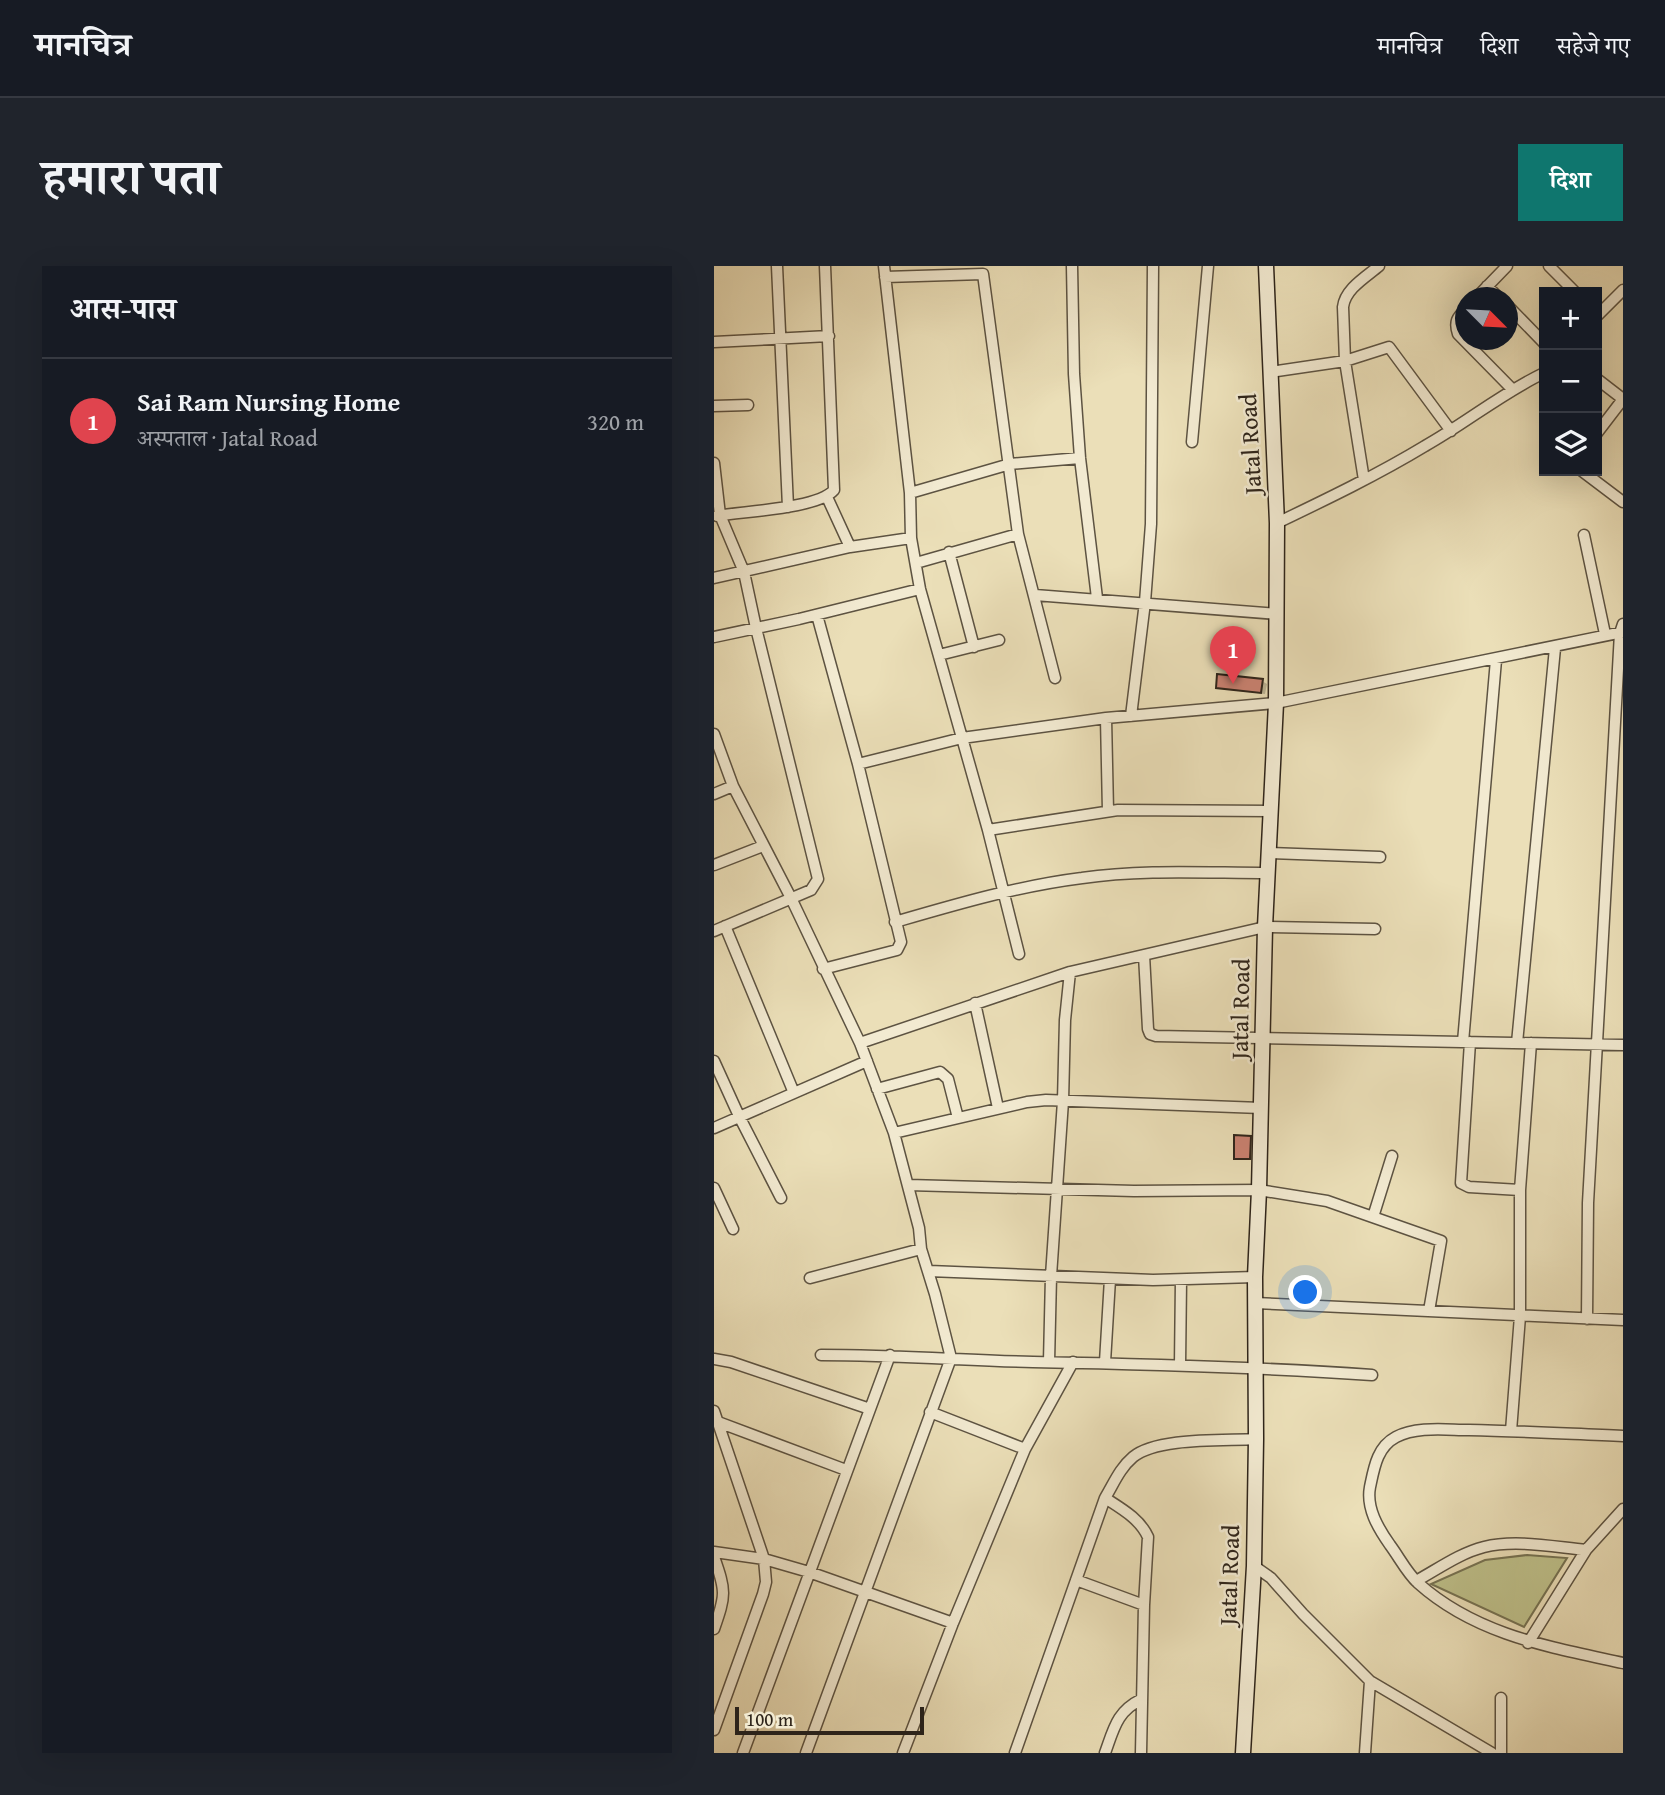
<!DOCTYPE html>
<html lang="hi">
<meta charset="utf-8">
<style>
body{margin:0;font-family:"Gentium Book Plus","Noto Serif Devanagari",serif;background:#20242c;color:#f1f3f6}
.controls{position:absolute;right:21px;top:21px;display:grid;overflow:hidden;border-radius:0px;box-shadow:0 7px 28px #0002}
.controls button{width:63px;height:63px;display:grid;place-items:center;padding:0;border:0;border-bottom:2px solid #363941;background:#171b24;color:#f1f3f6;font:35px sans-serif}
.compass{position:absolute;left:741px;top:21px;width:63px;height:63px;border-radius:50%;background:#171b24;box-shadow:0 7px 28px #0002;rotate:114deg}
.scale{position:absolute;left:21px;bottom:18px;width:189px;box-sizing:border-box;padding-left:7px;border:4px solid #2e241a;border-top:0;font-size:19px;line-height:24px;white-space:nowrap;color:#2e241a;-webkit-text-stroke:5px #f2ead1;paint-order:stroke}
.you{position:absolute;left:592px;top:1027px;width:24px;height:24px;margin:-18px;border:5px solid #fff;border-radius:50%;background:#1a73e8;box-shadow:0 0 0 10px #1a73e833}
.badge{display:grid;place-items:center;width:46px;height:46px;border-radius:50%;background:#0f766e;color:#fff;font-size:23px;font-weight:700}
.pin{position:absolute;translate:-50% -58px;filter:drop-shadow(0 2px 4px #0008)}
.pin::after{content:'';position:absolute;top:37px;width:24px;height:21px;background:inherit;clip-path:polygon(0 0,100% 0,50% 100%)}
.list{margin:0;padding:0;list-style:none}
h2{display:flex;justify-content:space-between;align-items:center;height:91px;margin:0;padding:0 28px;font-size:30px}
h2 small{font-size:23px;font-weight:400;color:#9ea1a6}
.list li{display:grid;grid-template-columns:46px 1fr auto;gap:21px;align-items:center;box-sizing:border-box;height:126px;padding:0 28px;border-top:2px solid #363941}
.list b{display:block;font-size:26px;white-space:nowrap}
.list p{margin:0;font-size:23px;white-space:nowrap;color:#9ea1a6}
.list em{font-size:23px;font-style:normal;color:#9ea1a6}
.icon{flex:none;width:38px;height:38px;fill:none;stroke:currentColor;stroke-width:2;stroke-linecap:round;stroke-linejoin:round}
.map{position:relative;flex:none;width:909px;height:1487px;overflow:hidden;border-radius:0px}
header{display:flex;align-items:center;gap:42px;box-sizing:border-box;height:98px;padding:0 35px;background:#171b24;border-bottom:2px solid #363941}
header strong{font-size:33px}
nav{display:flex;gap:38px;margin-inline-start:auto;font-size:24px}
.intro{display:flex;align-items:center;justify-content:space-between;box-sizing:border-box;height:168px;padding:0 42px}
h1{margin:0;font-size:49px}
.button{padding:18px 32px;border-radius:0px;background:#0f766e;color:#fff;font-size:24px;font-weight:700}
main{display:flex;gap:42px;padding:0 42px}
aside{flex:1;background:#171b24;border-radius:0px;box-shadow:0 7px 28px #0002}
.map>svg:first-child{display:block}
</style>
<header>
<strong>मानचित्र</strong>
<nav><a>मानचित्र</a><a>दिशा</a><a>सहेजे गए</a></nav>
</header>
<div class="intro"><h1>हमारा पता</h1><a class="button">दिशा</a></div>
<main>
<aside>
<h2>आस-पास<small></small></h2>
<ul class="list">
<li><span class="badge" style="background:#e0444e">1</span><div><b>Sai Ram Nursing Home</b><p>अस्पताल · Jatal Road</p></div><em>320 m</em></li>
</ul>
</aside>
<div class="map">
<svg width="909" height="1487" viewBox="0 0 909 1487">
<rect width="100%" height="100%" fill="#ebdfb8"/>
<filter id="stains"><feTurbulence type="fractalNoise" baseFrequency=".00286" numOctaves="4"/><feColorMatrix values="0 0 0 0 .2 0 0 0 0 .09 0 0 0 0 .02 0 0 0 .5 -.17"/></filter>
<radialGradient id="worn" r=".72"><stop offset=".6" stop-color="#630" stop-opacity="0"/><stop offset="1" stop-color="#630" stop-opacity=".3"/></radialGradient>
<path fill="#bec08a" stroke="#767252" stroke-width="2" d="M 813,1289 L 853,1292 L 810,1361 L 717,1318 L 771,1294 Z"/>
<path fill="#0003" d="M 548,415 L 553,418 L 551,428 L 508,423 L 503,421 Z
M 536,871 L 541,874 L 540,894 L 526,894 L 522,892 Z"/>
<path fill="#cb8272" stroke="#2e241a" stroke-width="2" d="M 503,408 L 549,413 L 547,427 L 502,422 Z
M 520,869 L 537,870 L 536,893 L 520,893 Z"/>
<g fill="none" stroke-linecap="round" stroke-linejoin="round">
<defs>
<path id="minor" d="M 63,0 L 74,241
M 170,0 L 196,227 L 197,272 L 206,323 L 274,564 L 305,688
M 358,0 L 360,108 L 366,192 L 383,332
M 835,0 L 861,26
M 171,11 L 269,8 L 304,268 L 341,412
M 773,20 L 785,32
M 762,32 L 793,0
M 794,40 L 830,77
M 752,43 C 743,51 740,56 744,68 L 798,123
M 883,50 L 909,24
M 0,76 L 115,70
M 556,106 L 631,95 L 675,81 L 737,165
M 883,113 L 909,133
M 0,140 L 34,139
M 883,167 L 909,133
M 478,176 L 494,0
M 0,197 L 6,249 L 30,306 L 42,362 L 104,613 L 97,624 L 0,665
M 868,205 L 909,236
M 650,214 L 631,95 L 629,41 C 631,23 652,11 665,0
M 196,227 L 296,198 L 366,192
M 113,231 L 136,281
M 3,250 C 30,245 103,243 120,224 L 111,0
M 563,257 C 613,233 663,209 711,180 C 752,157 788,127 830,107
M 870,269 L 891,368
M 235,286 L 260,381
M 202,297 L 304,268
M 0,312 L 136,281 L 197,272
M 321,329 L 563,348
M 103,349 L 144,498 L 187,676 L 183,684 L 109,703
M 0,371 L 85,353 L 206,323
M 225,389 L 285,374
M 417,450 L 431,336 L 437,258 L 439,0
M 392,452 L 394,545
M 0,468 L 19,520 L 77,632 L 146,777 L 180,867 L 205,962 L 207,983 L 221,1028 L 237,1092 L 92,1487
M 144,498 L 248,472 L 392,452 L 562,437 L 909,366
M 0,528 L 19,520
M 274,564 L 404,544 L 557,545
M 555,587 L 666,591
M 0,599 L 49,580
M 181,656 C 243,638 304,620 368,612 C 429,603 492,607 554,607
M 11,660 L 80,827
M 430,689 L 434,763 L 436,768 L 442,770 L 909,779
M 261,737 L 284,842
M 749,776 L 782,394
M 756,776 L 747,917 L 755,921 L 806,924
M 146,777 L 356,706 L 551,661 L 661,663
M 803,777 L 841,382
M 0,795 L 25,850 L 67,932
M 163,823 L 226,806 L 234,813 L 244,852
M 0,862 L 153,795
M 180,867 L 313,836 L 332,834 L 547,842
M 194,919 L 420,925 L 545,924 L 613,935 L 727,975 L 715,1045
M 0,922 L 19,963
M 659,951 L 678,890
M 215,1005 L 439,1014 L 541,1011
M 96,1012 L 207,983
M 541,1037 L 909,1054
M 873,1053 L 874,937 L 906,367 L 909,358
M 107,1089 C 178,1089 248,1094 319,1096 C 433,1098 545,1101 658,1109
M 0,1093 L 17,1096 L 156,1143
M 335,1096 L 337,1010 L 349,835 L 351,754 L 356,706
M 391,1096 L 396,1013
M 466,1099 L 467,1014
M 0,1145 L 50,1293 L 52,1316 L 49,1328 L 0,1464
M 216,1146 L 311,1183
M 4,1156 L 132,1204
M 797,1165 L 806,1050 L 806,924 L 817,777
M 909,1170 C 858,1168 807,1165 755,1164 C 732,1164 703,1160 682,1171 C 663,1181 660,1202 656,1221 C 652,1242 664,1262 676,1279 C 685,1291 693,1307 704,1317 C 762,1369 836,1381 909,1397
M 391,1232 C 408,1243 426,1253 434,1271 L 430,1339 L 427,1487
M 0,1286 L 50,1293 L 95,1306 L 239,1357
M 0,1291 C 12,1325 12,1329 0,1363
M 540,1300 L 557,1312 L 589,1348 L 656,1415 L 651,1487
M 362,1314 L 430,1339
M 702,1315 C 724,1303 746,1287 770,1281 C 802,1273 840,1281 872,1284
M 814,1377 L 872,1284 L 909,1243
M 656,1415 L 778,1487
M 29,1487 L 176,1089
M 189,1487 L 239,1357 L 311,1183 L 359,1096
M 301,1487 L 391,1232 C 400,1217 406,1202 419,1191 C 443,1171 510,1175 542,1173
M 391,1487 C 400,1462 403,1445 428,1433
M 787,1487 L 787,1432"/>
<path id="secondary" d="M 529,1487 L 540,1300 L 542,1173 L 541,1011 L 545,924 L 551,661 L 562,437 L 563,257 L 552,0"/>
</defs>
<use href="#minor" stroke="#5d5342" stroke-width="13"/>
<use href="#secondary" stroke="#2e241a" stroke-width="17"/>
<use href="#minor" stroke="#f2ead1" stroke-width="10"/>
<use href="#secondary" stroke="#f2ead1" stroke-width="14"/>
</g>
<g text-anchor="middle" dominant-baseline="central" stroke-width="5" stroke-linejoin="round" paint-order="stroke">
<g font-size="24" fill="#2e241a" stroke="#f2ead1">
<text transform="translate(536 178) rotate(-93)">Jatal Road</text>
<text transform="translate(526 743) rotate(-89)">Jatal Road</text>
<text transform="translate(515 1309) rotate(-88)">Jatal Road</text>
</g>
</g>
<rect width="100%" height="100%" filter="url(#stains)"/>
<rect width="100%" height="100%" fill="url(#worn)"/>
</svg>
<div class="controls">
<button>+</button>
<button>−</button>
<button><svg class="icon" aria-label="layers" viewBox="0 0 24 24"><path d="M12 4l9 5-9 5-9-5zM3 14l9 5 9-5"/></svg></button>
</div>
<svg class="compass" viewBox="-18 -18 36 36"><path d="M0-13l5 13h-10z" fill="#e53935"/><path d="M0 13l5-13h-10z" fill="#9ea1a6"/></svg>
<div class="scale">100 m</div>
<div class="you"></div>
<div class="pin badge" style="left:519px;top:418px;background:#e0444e">1</div>
</div>
</main>
